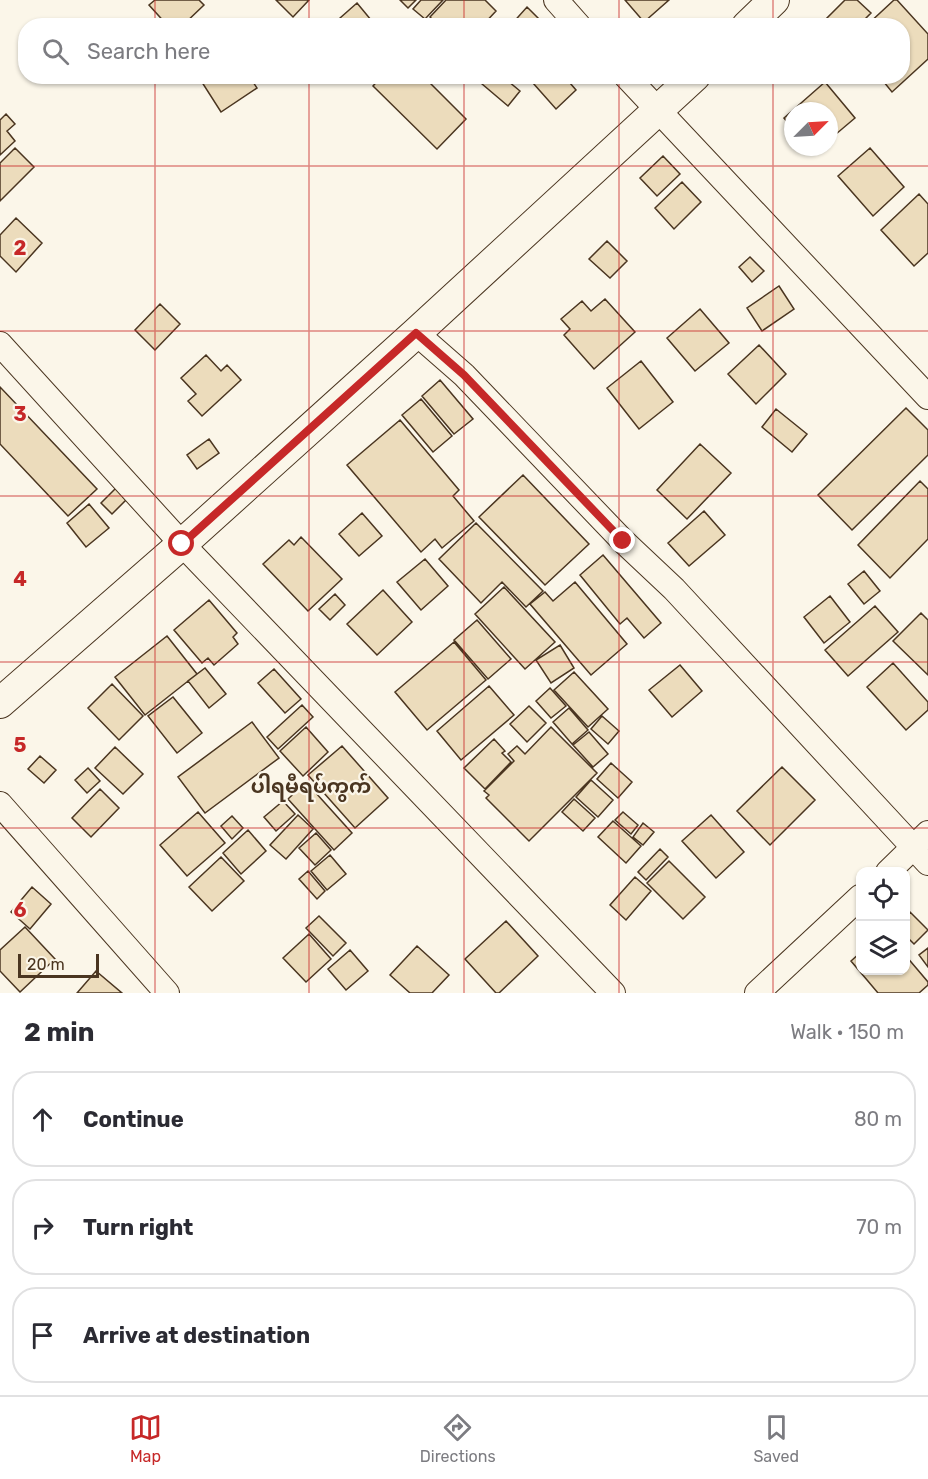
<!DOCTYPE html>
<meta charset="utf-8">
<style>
body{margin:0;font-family:Rubik,"Noto Sans Myanmar",sans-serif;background:#f2f2f3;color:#2b2b33}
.controls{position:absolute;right:18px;bottom:18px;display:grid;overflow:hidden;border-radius:12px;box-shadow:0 2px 4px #0004}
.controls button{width:54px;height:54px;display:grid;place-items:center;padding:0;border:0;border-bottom:2px solid #e1e1e2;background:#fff;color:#2b2b33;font:30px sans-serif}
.compass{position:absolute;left:784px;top:102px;width:54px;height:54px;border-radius:50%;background:#fff;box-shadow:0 2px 4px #0004;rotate:66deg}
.scale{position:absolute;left:18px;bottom:15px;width:81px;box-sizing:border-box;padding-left:6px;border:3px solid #4a3520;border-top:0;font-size:16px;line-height:21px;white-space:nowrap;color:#4a3520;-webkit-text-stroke:4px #fbf6e9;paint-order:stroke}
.stop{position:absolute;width:18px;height:18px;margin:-14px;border:4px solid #c62828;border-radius:50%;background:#fff}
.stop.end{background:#c62828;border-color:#fff;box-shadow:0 2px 6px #0008}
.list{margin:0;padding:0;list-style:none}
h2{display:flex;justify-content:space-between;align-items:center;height:78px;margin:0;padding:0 24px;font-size:26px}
h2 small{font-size:20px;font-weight:400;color:#7c7c81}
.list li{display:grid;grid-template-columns:39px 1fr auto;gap:18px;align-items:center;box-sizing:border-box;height:96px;margin:0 12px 12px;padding:0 12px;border:2px solid #e1e1e2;border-radius:24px}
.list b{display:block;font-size:22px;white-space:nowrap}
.list em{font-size:20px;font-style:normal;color:#7c7c81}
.icon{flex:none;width:33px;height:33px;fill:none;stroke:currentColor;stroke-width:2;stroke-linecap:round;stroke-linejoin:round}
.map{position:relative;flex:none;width:928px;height:993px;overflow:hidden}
.search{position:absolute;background:#fff;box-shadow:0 2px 4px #0004;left:18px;right:18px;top:18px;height:66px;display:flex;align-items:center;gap:15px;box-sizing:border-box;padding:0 21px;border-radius:24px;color:#7c7c81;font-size:22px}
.sheet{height:402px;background:#fff}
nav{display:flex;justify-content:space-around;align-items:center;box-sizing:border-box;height:84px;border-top:2px solid #e1e1e2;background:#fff;font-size:16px;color:#7c7c81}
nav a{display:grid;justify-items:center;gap:3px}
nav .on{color:#c62828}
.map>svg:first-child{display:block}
</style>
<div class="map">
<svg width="928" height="993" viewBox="0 0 928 993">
<rect width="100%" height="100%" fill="#fbf6e9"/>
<path fill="#ecdcbc" stroke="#4a3520" stroke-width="1.5" d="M 155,0 L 199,0 L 204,5 L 182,26 L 168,26 L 149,5 Z
M 276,0 L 309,0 L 293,17 Z
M 400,0 L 416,0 L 408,8 Z
M 421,0 L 443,0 L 425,19 L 413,9 Z
M 446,0 L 485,0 L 496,11 L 482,26 L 439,26 L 430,17 Z
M 625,0 L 669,0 L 644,22 Z
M 845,0 L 857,0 L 871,13 L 858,26 L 832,26 L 825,20 Z
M 894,0 L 897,0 L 928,34 L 928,59 L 892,92 L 879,76 L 902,76 L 902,26 L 866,26 Z
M 357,3 L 376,26 L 331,26 Z
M 527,7 L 546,26 L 510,26 Z
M 198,76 L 249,76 L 257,88 L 221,112 Z
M 382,76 L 423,76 L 466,119 L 437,149 L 373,86 Z
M 477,76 L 502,76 L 520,91 L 508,106 L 475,78 Z
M 540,76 L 564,76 L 576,90 L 556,109 L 533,83 Z
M 825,82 L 855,118 L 829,140 L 829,111 L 793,111 L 793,129 L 784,118 Z
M 6,114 L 15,124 L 7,131 L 15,141 L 0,155 L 0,120 Z
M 808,147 L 820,147 L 813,153 Z
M 15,148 L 34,167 L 0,201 L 0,163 Z
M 870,148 L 904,187 L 873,216 L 838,176 Z
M 663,156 L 680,174 L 657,196 L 640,178 Z
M 682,182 L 701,202 L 674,229 L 655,208 Z
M 919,194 L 928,204 L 928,253 L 914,266 L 881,230 Z
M 16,218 L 42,243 L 16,272 L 0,256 L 0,235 Z
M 607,241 L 627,261 L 610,278 L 589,259 Z
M 750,257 L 764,271 L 752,282 L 739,267 Z
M 779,286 L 794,309 L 762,331 L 747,308 Z
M 605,299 L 635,332 L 594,369 L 564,335 L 570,329 L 561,319 L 582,301 L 591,311 Z
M 160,304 L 180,324 L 155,350 L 135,330 Z
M 700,309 L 729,343 L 695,371 L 667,338 Z
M 759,345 L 786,374 L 756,404 L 728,374 Z
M 206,355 L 221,371 L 227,365 L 241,380 L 202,416 L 188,401 L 196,394 L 181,378 Z
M 641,361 L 673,402 L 639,429 L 607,388 Z
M 440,380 L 473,419 L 454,434 L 422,396 Z
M 0,387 L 97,489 L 68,516 L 0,444 Z
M 421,399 L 452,436 L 433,452 L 402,415 Z
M 906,408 L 928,430 L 928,455 L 852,530 L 818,495 Z
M 776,409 L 807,434 L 792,452 L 762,427 Z
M 400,420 L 459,490 L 453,496 L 474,521 L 442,548 L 435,539 L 421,552 L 347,465 Z
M 209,439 L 219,453 L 197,469 L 187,455 Z
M 700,444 L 731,473 L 687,519 L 657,490 Z
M 523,475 L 589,544 L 545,585 L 479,517 Z
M 920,481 L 928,489 L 928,539 L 890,578 L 858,545 Z
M 118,486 L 129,497 L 112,514 L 101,503 Z
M 89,504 L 109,528 L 86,547 L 67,523 Z
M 704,511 L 725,535 L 689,566 L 668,543 Z
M 362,513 L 382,536 L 359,556 L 339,534 Z
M 476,523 L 543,591 L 526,607 L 502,582 L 481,603 L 439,559 Z
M 301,537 L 342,579 L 308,611 L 263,564 L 289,540 L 294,545 Z
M 603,555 L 661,623 L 644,638 L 627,618 L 620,624 L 580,575 Z
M 425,559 L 448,586 L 421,610 L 397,582 Z
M 864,571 L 880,591 L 864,604 L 848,584 Z
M 575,582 L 627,644 L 591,675 L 530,604 L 545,592 L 553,601 Z
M 504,587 L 555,642 L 525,669 L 475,614 Z
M 383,590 L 412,622 L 377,655 L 347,624 Z
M 335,594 L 345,605 L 330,620 L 319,609 Z
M 830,596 L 850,622 L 824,643 L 804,617 Z
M 209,600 L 237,633 L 233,637 L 238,644 L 214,665 L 208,658 L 202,663 L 174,630 Z
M 875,606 L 898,632 L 848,676 L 825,650 Z
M 921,613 L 928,620 L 928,675 L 893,641 Z
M 477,620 L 511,659 L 488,679 L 454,640 Z
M 167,636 L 197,674 L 145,715 L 115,677 Z
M 454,642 L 486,680 L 427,730 L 395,692 Z
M 560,645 L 574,668 L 551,683 L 536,660 Z
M 893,663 L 928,702 L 928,710 L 906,730 L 867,687 Z
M 680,665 L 702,691 L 672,717 L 649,690 Z
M 205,668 L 226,694 L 209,708 L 188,681 Z
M 274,669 L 301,699 L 285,713 L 258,683 Z
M 574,672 L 608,709 L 588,727 L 554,690 Z
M 112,684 L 143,716 L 119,740 L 88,708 Z
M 489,686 L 514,715 L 461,760 L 437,731 Z
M 550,688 L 566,706 L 551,718 L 536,701 Z
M 173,697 L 202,733 L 177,753 L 148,716 Z
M 302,705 L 313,717 L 278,749 L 267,737 Z
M 529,706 L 546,723 L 527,742 L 510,724 Z
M 569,708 L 588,730 L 572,744 L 553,722 Z
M 602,716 L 619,731 L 608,744 L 591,729 Z
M 252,722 L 279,758 L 205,813 L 178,777 Z
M 306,727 L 328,752 L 303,776 L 280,751 Z
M 551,727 L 597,773 L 529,841 L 486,798 L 489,795 L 484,791 L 514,761 L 508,754 L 517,746 L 525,754 Z
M 589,732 L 608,754 L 593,767 L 573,745 Z
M 494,739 L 505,751 L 502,753 L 511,762 L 485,789 L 464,768 Z
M 342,746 L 388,798 L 355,828 L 308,775 Z
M 115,747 L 143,774 L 123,794 L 95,768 Z
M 40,756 L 56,770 L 44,783 L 28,769 Z
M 611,763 L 632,782 L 618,798 L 597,779 Z
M 782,767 L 815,800 L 770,845 L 737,811 Z
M 88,768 L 100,781 L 87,793 L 75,780 Z
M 591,780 L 613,800 L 598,817 L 576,797 Z
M 306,782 L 352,833 L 334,850 L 288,799 Z
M 100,789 L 119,808 L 91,837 L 72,818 Z
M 574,799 L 595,818 L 583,831 L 562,812 Z
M 283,801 L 295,814 L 276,831 L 264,817 Z
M 198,812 L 225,843 L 187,876 L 160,845 Z
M 623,812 L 638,825 L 631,834 L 615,820 Z
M 298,815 L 313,829 L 286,859 L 270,845 Z
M 711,815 L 744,852 L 716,878 L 682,841 Z
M 232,816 L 243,828 L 232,839 L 221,826 Z
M 613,821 L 641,846 L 626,863 L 598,837 Z
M 643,823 L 654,832 L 643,845 L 633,837 Z
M 248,830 L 266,851 L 241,874 L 223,853 Z
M 316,833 L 331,850 L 315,865 L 299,848 Z
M 660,849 L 668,857 L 646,880 L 638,872 Z
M 330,855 L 346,874 L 327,890 L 311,871 Z
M 221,857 L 244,881 L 212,911 L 189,887 Z
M 669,861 L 705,897 L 683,919 L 647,883 Z
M 308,871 L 325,891 L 317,899 L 299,879 Z
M 635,877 L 651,891 L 626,920 L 610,905 Z
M 32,887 L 51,904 L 30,929 L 11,912 Z
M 910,912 L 928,930 L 914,944 L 906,936 L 906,917 Z
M 319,916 L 346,943 L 333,956 L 306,928 Z
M 506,921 L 538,956 L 499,993 L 496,993 L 465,959 Z
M 25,927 L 55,959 L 20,992 L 0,971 L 0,950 Z
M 309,934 L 331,959 L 306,982 L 283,958 Z
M 417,946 L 449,975 L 432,993 L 410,993 L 390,975 Z
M 928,948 L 928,967 L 919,955 Z
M 350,950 L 368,971 L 346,990 L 328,969 Z
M 860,953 L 860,970 L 906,970 L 906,956 L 928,982 L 928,985 L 919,993 L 878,993 L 851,961 Z
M 96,971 L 122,993 L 77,993 Z"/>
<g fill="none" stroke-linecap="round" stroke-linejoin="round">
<defs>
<path id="minor" d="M 556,0 L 579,26
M 626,76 L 928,397
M 416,333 L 464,375 L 623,541 L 674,589 L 928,863
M 0,344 L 182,544 L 613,993
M 0,804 L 167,993
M 888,872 L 928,833
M 757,993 L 860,897"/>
<path id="tertiary" d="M 747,26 L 774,0
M 0,703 L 182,544 L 416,333 L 695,76"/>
</defs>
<use href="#minor" stroke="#4a3520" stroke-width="26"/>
<use href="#tertiary" stroke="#4a3520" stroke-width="32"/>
<use href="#minor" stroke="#fbf6e9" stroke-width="24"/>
<use href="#tertiary" stroke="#fbf6e9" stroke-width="30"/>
</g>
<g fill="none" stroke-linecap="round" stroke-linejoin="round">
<path stroke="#c62828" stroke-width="8" d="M 182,544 L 416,333 L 464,375 L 623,541"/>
</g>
<path fill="none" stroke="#c62828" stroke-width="1.5" stroke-opacity="0.55" d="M 155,0 L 155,26M 309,0 L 309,26M 464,0 L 464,26M 619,0 L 619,26M 773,0 L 773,26M 155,76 L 155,993M 309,76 L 309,993M 464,76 L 464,993M 619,76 L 619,993M 773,76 L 773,993M 0,166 L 928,166M 0,331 L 928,331M 0,496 L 928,496M 0,662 L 928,662M 0,828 L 928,828"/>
<g text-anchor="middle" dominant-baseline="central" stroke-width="4.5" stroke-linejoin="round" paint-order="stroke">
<g font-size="20" font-weight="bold" fill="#4a3520" stroke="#fbf6e9">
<text x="311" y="786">ပါရမီရပ်ကွက်</text>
</g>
</g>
<g font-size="20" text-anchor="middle" font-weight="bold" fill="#c62828" stroke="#fbf6e9" stroke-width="4.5" stroke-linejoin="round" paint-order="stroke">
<text x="20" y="255">2</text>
<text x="20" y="421">3</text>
<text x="20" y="586">4</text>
<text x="20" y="752">5</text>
<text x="20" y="917">6</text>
</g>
</svg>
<div class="controls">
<button><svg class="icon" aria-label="locate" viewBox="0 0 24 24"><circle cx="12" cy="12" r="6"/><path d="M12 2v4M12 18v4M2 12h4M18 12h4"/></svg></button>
<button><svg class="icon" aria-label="layers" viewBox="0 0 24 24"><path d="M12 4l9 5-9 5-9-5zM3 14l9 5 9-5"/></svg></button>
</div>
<svg class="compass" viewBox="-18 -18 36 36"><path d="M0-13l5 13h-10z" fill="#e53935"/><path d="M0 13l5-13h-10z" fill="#7c7c81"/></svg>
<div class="scale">20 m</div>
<div class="stop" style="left:182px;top:544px"></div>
<div class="stop end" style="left:623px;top:541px"></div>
<div class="search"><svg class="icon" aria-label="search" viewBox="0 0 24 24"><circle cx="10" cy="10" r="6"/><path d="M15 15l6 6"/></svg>Search here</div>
</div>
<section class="sheet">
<h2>2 min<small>Walk · 150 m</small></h2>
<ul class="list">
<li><svg class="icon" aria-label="ahead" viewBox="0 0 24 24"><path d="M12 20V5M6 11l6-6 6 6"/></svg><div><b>Continue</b></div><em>80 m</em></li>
<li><svg class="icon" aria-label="right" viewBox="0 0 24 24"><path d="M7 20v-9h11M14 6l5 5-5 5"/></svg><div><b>Turn right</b></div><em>70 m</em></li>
<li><svg class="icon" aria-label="arrive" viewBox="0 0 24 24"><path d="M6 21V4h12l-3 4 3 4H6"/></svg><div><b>Arrive at destination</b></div></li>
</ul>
</section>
<nav>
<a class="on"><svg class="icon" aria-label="map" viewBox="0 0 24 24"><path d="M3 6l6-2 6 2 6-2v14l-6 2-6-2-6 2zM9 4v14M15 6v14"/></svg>Map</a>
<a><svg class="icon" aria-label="directions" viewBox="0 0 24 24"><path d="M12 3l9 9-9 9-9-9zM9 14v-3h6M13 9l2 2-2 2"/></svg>Directions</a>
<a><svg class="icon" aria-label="saved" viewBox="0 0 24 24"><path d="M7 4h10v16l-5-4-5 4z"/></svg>Saved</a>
</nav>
